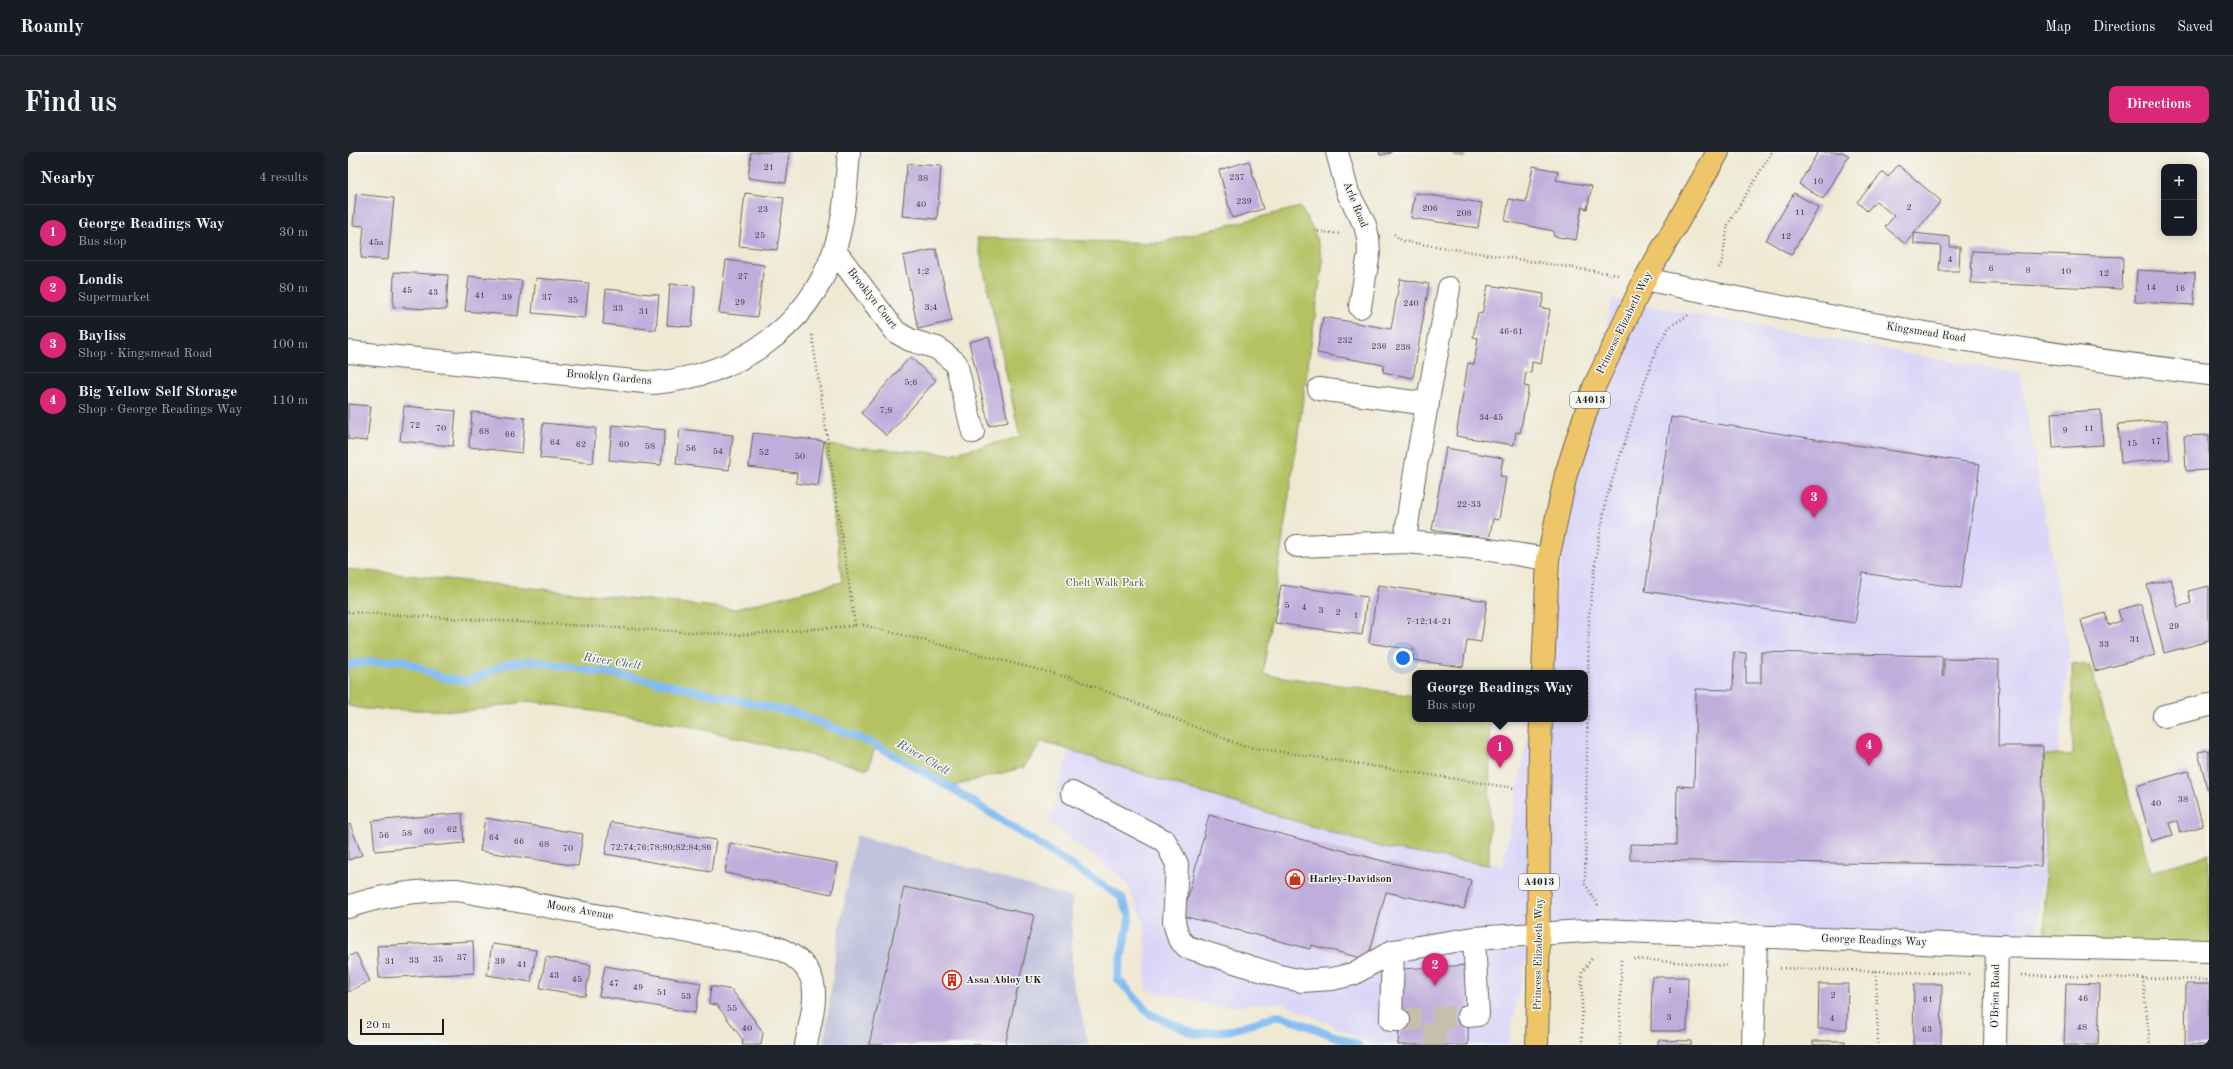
<!DOCTYPE html>
<meta charset="utf-8">
<style>
body{margin:0;font-family:"Old Standard TT",serif;background:#20242c;color:#f1f3f6}
.controls{position:absolute;right:12px;top:12px;display:grid;overflow:hidden;border-radius:8px;box-shadow:0 2px 10px #0003}
.controls button{width:36px;height:36px;display:grid;place-items:center;padding:0;border:0;border-bottom:1px solid #363941;background:#171b24;color:#f1f3f6;font:20px sans-serif}
.scale{position:absolute;left:12px;bottom:10px;width:84px;box-sizing:border-box;padding-left:4px;border:2px solid #1c1c1c;border-top:0;font-size:11px;line-height:14px;white-space:nowrap;color:#1c1c1c;-webkit-text-stroke:3px #f6f6f2;paint-order:stroke}
.you{position:absolute;left:1055px;top:506px;width:14px;height:14px;margin:-10px;border:3px solid #fff;border-radius:50%;background:#1a73e8;box-shadow:0 0 0 6px #1a73e833}
.badge{display:grid;place-items:center;width:26px;height:26px;border-radius:50%;background:#db2777;color:#fff;font-size:13px;font-weight:700}
.pin{position:absolute;translate:-50% -33px;filter:drop-shadow(0 1px 2px #0008)}
.pin::after{content:'';position:absolute;top:21px;width:14px;height:12px;background:inherit;clip-path:polygon(0 0,100% 0,50% 100%)}
.popup{position:absolute;left:1064px;top:518px;width:176px;height:52px;box-sizing:border-box;display:grid;place-content:center;border-radius:8px;background:#171b24;filter:drop-shadow(0 1px 3px #0005);font-size:13px;white-space:nowrap;color:#9ea1a6}
.popup b{font-size:15px;color:#f1f3f6}
.popup::after{content:'';position:absolute;left:50%;top:100%;margin-left:-8px;border:8px solid transparent;border-top-color:#171b24}
.list{margin:0;padding:0;list-style:none}
h2{display:flex;justify-content:space-between;align-items:center;height:52px;margin:0;padding:0 16px;font-size:17px}
h2 small{font-size:13px;font-weight:400;color:#9ea1a6}
.list li{display:grid;grid-template-columns:26px 1fr auto;gap:12px;align-items:center;box-sizing:border-box;height:56px;padding:0 16px;border-top:1px solid #363941}
.list b{display:block;font-size:15px;white-space:nowrap}
.list p{margin:0;font-size:13px;white-space:nowrap;color:#9ea1a6}
.list em{font-size:13px;font-style:normal;color:#9ea1a6}
.map{position:relative;flex:none;width:1861px;height:893px;overflow:hidden;border-radius:8px}
header{display:flex;align-items:center;gap:24px;box-sizing:border-box;height:56px;padding:0 20px;background:#171b24;border-bottom:1px solid #363941}
header strong{font-size:19px}
nav{display:flex;gap:22px;margin-inline-start:auto;font-size:14px}
.intro{display:flex;align-items:center;justify-content:space-between;box-sizing:border-box;height:96px;padding:0 24px}
h1{margin:0;font-size:28px}
.button{padding:10px 18px;border-radius:8px;background:#db2777;color:#fff;font-size:14px;font-weight:700}
main{display:flex;gap:24px;padding:0 24px}
aside{flex:1;background:#171b24;border-radius:8px;box-shadow:0 2px 10px #0003}
.map>svg:first-child{display:block}
</style>
<header>
<strong>Roamly</strong>
<nav><a>Map</a><a>Directions</a><a>Saved</a></nav>
</header>
<div class="intro"><h1>Find us</h1><a class="button">Directions</a></div>
<main>
<aside>
<h2>Nearby<small>4 results</small></h2>
<ul class="list">
<li><span class="badge">1</span><div><b>George Readings Way</b><p>Bus stop</p></div><em>30 m</em></li>
<li><span class="badge">2</span><div><b>Londis</b><p>Supermarket</p></div><em>80 m</em></li>
<li><span class="badge">3</span><div><b>Bayliss</b><p>Shop · Kingsmead Road</p></div><em>100 m</em></li>
<li><span class="badge">4</span><div><b>Big Yellow Self Storage</b><p>Shop · George Readings Way</p></div><em>110 m</em></li>
</ul>
</aside>
<div class="map">
<svg width="1861" height="893" viewBox="0 0 1861 893">
<rect width="100%" height="100%" fill="#f6f6f2"/>
<filter id="ink" filterUnits="userSpaceOnUse"><feTurbulence type="fractalNoise" baseFrequency=".025" numOctaves="2"/><feDisplacementMap in="SourceGraphic" scale="8" xChannelSelector="R" yChannelSelector="G"/><feConvolveMatrix kernelMatrix="1 2 1 2 8 2 1 2 1" color-interpolation-filters="sRGB"/></filter>
<filter id="wash" filterUnits="userSpaceOnUse"><feTurbulence type="fractalNoise" baseFrequency=".012" numOctaves="4" result="noise"/><feDisplacementMap in="SourceGraphic" scale="16" xChannelSelector="R" yChannelSelector="G"/><feGaussianBlur stdDeviation="0.9" result="paint"/><feColorMatrix in="noise" values="0 0 0 0 0 0 0 0 0 0 0 0 0 0 0 0 0 1.4 0 .05"/><feComposite in="paint" operator="in"/></filter>
<g filter="url(#wash)">
<rect width="100%" height="100%" fill="#efe9d3"/>
<path fill="#dbd6f7" d="M 1264,147 L 1672,222 L 1722,503 L 1688,781 L 1182,791 L 1160,893 L 1027,893 L 934,851 L 873,855 L 798,838 L 797,772 L 777,728 L 701,671 L 721,599 L 1155,714 L 1183,567 L 1237,567 L 1237,521 L 1192,521 Z"/>
<path fill="#c1c2dd" d="M 508,683 L 724,746 L 724,827 L 741,893 L 476,893 L 489,790 Z"/>
<path fill="#b4c264" stroke="#686f40" d="M 1105,0 L 1119,0 L 1116,6 L 1106,4 Z
M 952,55 L 966,79 L 975,110 L 915,522 L 1067,544 L 1067,567 L 1142,567 L 1141,713 L 1036,696 L 825,632 L 694,589 L 676,615 L 602,635 L 528,593 L 520,617 L 340,574 L 182,549 L 120,559 L 17,557 L 0,554 L 0,417 L 387,457 L 494,430 L 477,293 L 603,302 L 672,285 L 629,86 L 810,91 Z
M 1724,511 L 1742,514 L 1803,720 L 1861,702 L 1861,799 L 1697,795 L 1696,603 L 1725,603 Z"/>
<g fill="none" stroke-linecap="round" stroke-linejoin="round">
<path stroke="#81bbf2" stroke-width="8" d="M 0,512 L 54,508 L 94,526 L 121,529 L 159,512 L 184,509 L 305,529 L 451,562 L 528,593 L 602,635 L 773,745 L 782,764 L 769,826 L 802,862 L 847,882 L 884,878 L 931,863 L 1010,893"/>
</g>
<g id="blocks">
<path fill="#bfaddb" d="M 403,0 L 442,0 L 438,31 L 400,26 Z
M 1031,0 L 1043,0 L 1043,1 L 1032,3 Z
M 1470,0 L 1494,0 L 1501,4 L 1475,47 L 1451,32 Z
M 901,9 L 915,57 L 884,66 L 871,18 Z
M 559,12 L 593,14 L 589,67 L 554,64 Z
M 1550,13 L 1593,49 L 1557,92 L 1537,75 L 1546,64 L 1528,49 L 1519,59 L 1509,50 L 1535,20 L 1540,25 Z
M 1185,14 L 1210,19 L 1208,28 L 1244,34 L 1239,57 L 1234,55 L 1228,88 L 1205,84 L 1206,79 L 1157,69 L 1161,47 L 1178,50 Z
M 397,41 L 436,46 L 429,98 L 391,94 Z
M 1067,41 L 1134,51 L 1130,76 L 1063,66 Z
M 1446,41 L 1471,55 L 1443,103 L 1418,88 Z
M 8,42 L 46,46 L 40,108 L 13,106 L 16,74 L 5,73 Z
M 1566,81 L 1602,85 L 1602,95 L 1612,95 L 1611,119 L 1591,119 L 1593,94 L 1566,92 Z
M 588,97 L 604,169 L 570,177 L 555,104 Z
M 1624,99 L 1775,105 L 1774,137 L 1623,131 Z
M 378,108 L 416,113 L 409,165 L 371,161 Z
M 1789,118 L 1847,121 L 1846,153 L 1787,150 Z
M 46,120 L 100,123 L 98,158 L 45,155 Z
M 121,124 L 174,129 L 170,164 L 117,159 Z
M 188,126 L 241,131 L 237,166 L 184,161 Z
M 1052,127 L 1081,132 L 1065,226 L 1035,220 L 1036,213 L 969,201 L 975,165 L 1043,177 Z
M 322,132 L 347,134 L 344,175 L 319,173 Z
M 1140,133 L 1196,142 L 1193,156 L 1202,157 L 1193,212 L 1184,210 L 1183,221 L 1178,220 L 1176,234 L 1181,235 L 1172,281 L 1168,280 L 1166,293 L 1108,284 L 1120,211 L 1126,212 L 1130,186 L 1125,185 L 1130,161 L 1134,162 Z
M 258,137 L 311,143 L 308,178 L 255,172 Z
M 641,185 L 660,269 L 641,274 L 621,190 Z
M 562,205 L 588,228 L 539,284 L 513,261 Z
M 0,252 L 23,254 L 19,289 L 0,287 Z
M 56,254 L 108,259 L 105,294 L 52,289 Z
M 1753,258 L 1755,293 L 1705,296 L 1703,261 Z
M 124,260 L 177,266 L 174,301 L 121,295 Z
M 1323,265 L 1632,312 L 1613,436 L 1515,421 L 1507,471 L 1297,439 Z
M 1819,268 L 1822,307 L 1773,311 L 1770,272 Z
M 195,271 L 248,276 L 245,311 L 192,306 Z
M 264,273 L 317,278 L 313,313 L 261,308 Z
M 332,277 L 385,283 L 381,318 L 328,312 Z
M 405,281 L 476,289 L 470,334 L 448,331 L 449,321 L 401,315 Z
M 1861,283 L 1861,318 L 1838,319 L 1836,284 Z
M 1098,296 L 1155,306 L 1152,324 L 1158,325 L 1151,368 L 1145,367 L 1141,387 L 1084,378 Z
M 1823,427 L 1830,455 L 1843,451 L 1840,439 L 1861,434 L 1861,489 L 1816,501 L 1799,433 Z
M 933,433 L 1019,445 L 1014,483 L 927,471 Z
M 1030,433 L 1139,449 L 1133,490 L 1119,488 L 1115,515 L 1065,508 L 1066,498 L 1021,491 Z
M 1793,452 L 1807,503 L 1747,519 L 1733,468 L 1757,461 L 1760,473 L 1773,469 L 1770,458 Z
M 1386,500 L 1398,501 L 1398,531 L 1413,531 L 1413,500 L 1594,504 L 1594,524 L 1596,524 L 1596,507 L 1651,508 L 1650,594 L 1695,594 L 1693,714 L 1282,708 L 1282,692 L 1328,693 L 1329,634 L 1346,635 L 1348,537 L 1385,538 Z
M 1861,598 L 1861,640 L 1860,640 L 1850,600 Z
M 1840,619 L 1855,674 L 1832,681 L 1829,669 L 1821,671 L 1825,683 L 1803,689 L 1788,634 Z
M 114,661 L 116,691 L 27,699 L 24,669 Z
M 861,663 L 1035,709 L 1123,728 L 1116,757 L 1038,740 L 1022,799 L 1013,806 L 963,793 L 962,797 L 835,764 Z
M 137,666 L 235,682 L 230,714 L 132,699 Z
M 263,670 L 368,688 L 363,720 L 257,702 Z
M 2,672 L 14,703 L 0,708 L 0,673 Z
M 382,691 L 490,711 L 484,742 L 377,721 Z
M 556,735 L 686,763 L 657,893 L 521,893 Z
M 125,789 L 126,821 L 31,826 L 29,794 Z
M 144,792 L 188,798 L 183,830 L 139,823 Z
M 8,801 L 22,829 L 0,840 L 0,805 Z
M 198,805 L 243,813 L 237,844 L 192,836 Z
M 1121,813 L 1120,893 L 1050,893 L 1054,817 Z
M 257,814 L 353,831 L 347,861 L 251,844 Z
M 1304,825 L 1340,825 L 1339,879 L 1303,879 Z
M 1718,831 L 1752,832 L 1750,893 L 1716,893 Z
M 1471,832 L 1500,832 L 1499,877 L 1470,877 Z
M 1566,832 L 1594,832 L 1593,893 L 1565,893 Z
M 1838,832 L 1861,832 L 1861,893 L 1837,893 Z
M 363,834 L 384,838 L 415,880 L 413,893 L 394,893 L 395,888 L 369,853 L 361,852 Z
M 1310,888 L 1343,889 L 1343,893 L 1310,893 Z
M 1465,889 L 1497,889 L 1497,893 L 1465,893 Z"/>
</g>
</g>
<g filter="url(#ink)">
<use href="#blocks" fill-opacity="0" stroke="#66645c" stroke-width="1"/>
<g fill="none" stroke-linecap="round" stroke-linejoin="round">
<path stroke="#c5c0ae" stroke-width="22" stroke-dasharray="22 11" stroke-linecap="butt" d="M 1051,868 L 1120,864
M 1087,893 L 1087,866"/>
<defs>
<path id="minor" d="M 989,0 L 1000,41 L 1017,73 L 1020,86 L 1021,101 L 1012,155
M 487,99 L 548,180 L 562,188 L 589,196 L 608,211 L 625,280
M 1297,127 C 1484,167 1671,200 1861,222
M 0,200 L 306,231 C 387,223 458,180 486,99 C 497,68 498,33 501,0
M 971,237 L 1080,252
M 1057,390 C 1067,305 1086,221 1101,136
M 949,394 L 1057,390 L 1129,396 L 1200,407
M 1816,564 L 1861,553
M 724,641 L 817,689 L 829,712 L 826,770 L 831,787 L 839,795 L 931,824 L 954,829 L 984,827 L 1005,822 L 1045,799
M 0,755 C 36,742 72,738 109,738 L 430,796 C 480,818 466,849 458,893
M 1120,864 L 1130,863 L 1126,786
M 1051,868 L 1043,868 L 1045,799 L 1126,786 L 1252,778 L 1649,794 L 1861,799
M 1405,893 L 1408,784
M 1647,893 L 1649,794"/>
<path id="major" d="M 1195,521 L 1200,407 L 1218,322 L 1246,235 L 1297,127 L 1370,0
M 1189,893 C 1192,784 1189,676 1193,567"/>
</defs>
<use href="#minor" stroke="#66645c" stroke-width="24"/>
<use href="#major" stroke="#66645c" stroke-width="24"/>
<path stroke="#66645c" stroke-width="2.5" stroke-dasharray="1 3" stroke-linecap="butt" d="M 966,79 L 992,82
M 1046,82 L 1054,89 L 1271,123
M 1371,116 L 1374,110 L 1380,72 L 1424,0
M 464,183 L 507,473
M 0,460 L 391,483 L 515,473 L 727,527 L 895,594 L 1166,636
M 1250,753 L 1237,732 L 1241,464 L 1249,397 L 1259,344 L 1290,249 L 1309,196 L 1321,175 L 1342,162
M 1286,807 L 1381,814
M 1432,816 L 1623,822
M 1528,819 L 1530,893
M 1674,823 L 1861,828
M 1795,826 L 1802,893
M 1234,893 L 1234,820 L 1245,805
M 1272,893 L 1273,806"/>
<use href="#minor" stroke="#fff" stroke-width="22"/>
<use href="#major" stroke="#eec569" stroke-width="22"/>
</g>
</g>
<defs>
<symbol id="shop-ring" viewBox="-11 -11 22 22"><circle r="9.5" fill="#f6f6f2" stroke="#c8321e" stroke-width="1.5"/><path d="M-5-2.5h2.3a2.7 3.5 0 0 1 5.4 0H5L5.5 6h-11ZM-1.5-2.5h3a1.5 2.3 0 0 0-3 0Z" fill="#c8321e"/></symbol>
<symbol id="building-ring" viewBox="-11 -11 22 22"><circle r="9.5" fill="#f6f6f2" stroke="#c8321e" stroke-width="1.5"/><path d="M-4-6H4V6H1V3H-1V6H-4ZM-2.5-4.3h1.7v1.8h-1.7ZM.8-4.3h1.7v1.8H.8ZM-2.5-1h1.7V.8h-1.7ZM.8-1h1.7V.8H.8Z" fill="#c8321e"/></symbol>
</defs>
<g fill-rule="evenodd">
<use href="#shop-ring" x="936" y="716" width="22" height="22"/>
<use href="#building-ring" x="593" y="817" width="22" height="22"/>
</g>
<g text-anchor="middle" dominant-baseline="central" stroke-width="3" stroke-linejoin="round" paint-order="stroke">
<g font-size="9" fill="#45404c">
<text x="421" y="15">21</text>
<text x="889" y="25">237</text>
<text x="575" y="26">38</text>
<text x="1470" y="29">10</text>
<text x="896" y="49">239</text>
<text x="573" y="52">40</text>
<text x="1561" y="55">2</text>
<text x="1082" y="56">206</text>
<text x="415" y="57">23</text>
<text x="1452" y="60">11</text>
<text x="1116" y="61">208</text>
<text x="412" y="83">25</text>
<text x="1438" y="84">12</text>
<text x="28" y="90">45a</text>
<text x="1602" y="107">4</text>
<text x="1643" y="116">6</text>
<text x="1680" y="118">8</text>
<text x="575" y="119">1;2</text>
<text x="1718" y="119">10</text>
<text x="1756" y="121">12</text>
<text x="395" y="124">27</text>
<text x="1803" y="135">14</text>
<text x="1832" y="136">16</text>
<text x="59" y="138">45</text>
<text x="85" y="140">43</text>
<text x="132" y="143">41</text>
<text x="159" y="145">39</text>
<text x="199" y="145">37</text>
<text x="225" y="148">35</text>
<text x="392" y="150">29</text>
<text x="1063" y="151">240</text>
<text x="583" y="155">3;4</text>
<text x="270" y="156">33</text>
<text x="296" y="159">31</text>
<text x="1163" y="179">46-61</text>
<text x="997" y="188">232</text>
<text x="1031" y="194">236</text>
<text x="1055" y="195">238</text>
<text x="563" y="230">5;6</text>
<text x="538" y="258">7;8</text>
<text x="1143" y="265">34-45</text>
<text x="67" y="273">72</text>
<text x="93" y="276">70</text>
<text x="1741" y="276">11</text>
<text x="1717" y="278">9</text>
<text x="136" y="279">68</text>
<text x="162" y="282">66</text>
<text x="1808" y="289">17</text>
<text x="207" y="290">64</text>
<text x="1784" y="291">15</text>
<text x="233" y="292">62</text>
<text x="276" y="292">60</text>
<text x="302" y="294">58</text>
<text x="343" y="296">56</text>
<text x="370" y="299">54</text>
<text x="416" y="300">52</text>
<text x="452" y="304">50</text>
<text x="1121" y="352">22-33</text>
<text x="939" y="453">5</text>
<text x="956" y="455">4</text>
<text x="973" y="458">3</text>
<text x="990" y="460">2</text>
<text x="1008" y="463">1</text>
<text x="1081" y="469">7-12;14-21</text>
<text x="1826" y="474">29</text>
<text x="1787" y="487">31</text>
<text x="1756" y="492">33</text>
<text x="1835" y="647">38</text>
<text x="1808" y="651">40</text>
<text x="104" y="677">62</text>
<text x="81" y="679">60</text>
<text x="59" y="681">58</text>
<text x="36" y="683">56</text>
<text x="146" y="685">64</text>
<text x="171" y="689">66</text>
<text x="196" y="692">68</text>
<text x="313" y="695">72;74;76;78;80;82;84;86</text>
<text x="220" y="696">70</text>
<text x="114" y="805">37</text>
<text x="90" y="807">35</text>
<text x="66" y="808">33</text>
<text x="42" y="809">31</text>
<text x="152" y="809">39</text>
<text x="174" y="812">41</text>
<text x="206" y="823">43</text>
<text x="229" y="827">45</text>
<text x="266" y="831">47</text>
<text x="290" y="835">49</text>
<text x="1322" y="838">1</text>
<text x="314" y="840">51</text>
<text x="1485" y="843">2</text>
<text x="338" y="844">53</text>
<text x="1735" y="846">46</text>
<text x="1580" y="847">61</text>
<text x="384" y="856">55</text>
<text x="1321" y="865">3</text>
<text x="1484" y="866">4</text>
<text x="1734" y="875">48</text>
<text x="399" y="876">40</text>
<text x="1579" y="877">63</text>
</g>
<g fill="#f6f6f2" stroke="#5d5d5c" stroke-width="1">
<rect x="1222" y="240" width="40" height="16" rx="3"/>
<rect x="1171" y="722" width="40" height="16" rx="3"/>
</g>
<g font-size="10" font-weight="bold" fill="#1c1c1c">
<text x="1242" y="248">A4013</text>
<text x="1191" y="730">A4013</text>
</g>
<g font-size="11" fill="#1c1c1c" stroke="#f6f6f2">
<text transform="translate(1007 53) rotate(68)">Arle Road</text>
<text transform="translate(524 147) rotate(52)">Brooklyn Court</text>
<text transform="translate(1277 171) rotate(-64)">Princess Elizabeth Way</text>
<text transform="translate(1578 181) rotate(9)">Kingsmead Road</text>
<text transform="translate(261 226) rotate(5)">Brooklyn Gardens</text>
<text transform="translate(232 759) rotate(10)">Moors Avenue</text>
<text transform="translate(1526 789) rotate(2)">George Readings Way</text>
<text transform="translate(1191 802) rotate(-89)">Princess Elizabeth Way</text>
<text transform="translate(1648 844) rotate(-89)">O'Brien Road</text>
</g>
<g font-size="11" fill="#515635" stroke="#f6f6f2">
<text x="757" y="431">Chelt Walk Park</text>
</g>
<g font-size="11" font-weight="bold" fill="#1c1c1c" stroke="#f6f6f2" text-anchor="start">
<text x="961" y="727">Harley-Davidson</text>
<text x="618" y="828">Assa Abloy UK</text>
</g>
<g font-size="12" font-style="italic" fill="#3f5467" stroke="#f6f6f2">
<text transform="translate(264 510) rotate(9)">River Chelt</text>
<text transform="translate(575 606) rotate(30)">River Chelt</text>
</g>
</g>
</svg>
<div class="controls">
<button>+</button>
<button>−</button>
</div>
<div class="scale">20 m</div>
<div class="you"></div>
<div class="pin badge" style="left:1152px;top:616px">1</div>
<div class="popup"><b>George Readings Way</b>Bus stop</div>
<div class="pin badge" style="left:1087px;top:834px">2</div>
<div class="pin badge" style="left:1466px;top:366px">3</div>
<div class="pin badge" style="left:1521px;top:614px">4</div>
</div>
</main>
